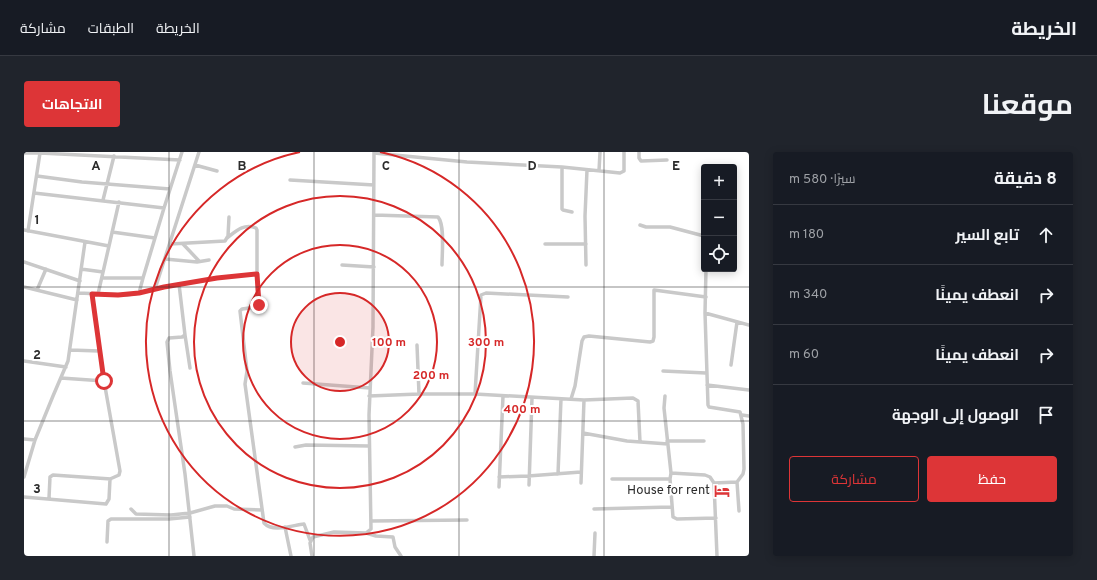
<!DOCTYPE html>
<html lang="ar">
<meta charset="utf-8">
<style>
body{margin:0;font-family:Overpass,Cairo,sans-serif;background:#20242c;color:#f1f3f6;direction:rtl}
.controls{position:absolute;right:12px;top:12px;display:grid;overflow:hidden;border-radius:4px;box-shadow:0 2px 10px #0003}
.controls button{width:36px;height:36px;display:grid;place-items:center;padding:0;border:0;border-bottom:1px solid #363941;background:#171b24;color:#f1f3f6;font:20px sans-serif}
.stop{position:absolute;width:12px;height:12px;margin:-9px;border:3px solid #dd3537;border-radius:50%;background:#fff}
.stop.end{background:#dd3537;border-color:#fff;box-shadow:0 1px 4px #0008}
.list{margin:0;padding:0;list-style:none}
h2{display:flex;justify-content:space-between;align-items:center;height:52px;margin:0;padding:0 16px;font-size:17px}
h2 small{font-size:13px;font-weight:400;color:#9ea1a6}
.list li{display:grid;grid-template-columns:26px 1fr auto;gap:12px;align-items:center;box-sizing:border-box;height:60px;padding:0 16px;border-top:1px solid #363941}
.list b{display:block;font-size:15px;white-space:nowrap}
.list em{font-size:13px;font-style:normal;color:#9ea1a6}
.actions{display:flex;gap:8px;padding:12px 16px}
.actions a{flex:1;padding:9px 0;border:1px solid #dd3537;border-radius:4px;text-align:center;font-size:14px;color:#dd3537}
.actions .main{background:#dd3537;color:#fff}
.icon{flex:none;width:22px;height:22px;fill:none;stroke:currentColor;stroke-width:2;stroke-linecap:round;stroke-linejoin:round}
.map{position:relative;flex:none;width:725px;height:404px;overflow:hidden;direction:ltr;border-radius:4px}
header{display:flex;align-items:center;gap:24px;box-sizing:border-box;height:56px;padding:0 20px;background:#171b24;border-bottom:1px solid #363941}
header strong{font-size:19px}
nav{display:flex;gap:22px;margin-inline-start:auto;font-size:14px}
.intro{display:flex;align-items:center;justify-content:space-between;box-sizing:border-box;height:96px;padding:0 24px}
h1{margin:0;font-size:28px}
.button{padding:10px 18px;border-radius:4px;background:#dd3537;color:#fff;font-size:14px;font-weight:700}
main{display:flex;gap:24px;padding:0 24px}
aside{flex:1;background:#171b24;border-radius:4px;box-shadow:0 2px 10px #0003}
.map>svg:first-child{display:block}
</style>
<header>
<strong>الخريطة</strong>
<nav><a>الخريطة</a><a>الطبقات</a><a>مشاركة</a></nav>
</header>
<div class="intro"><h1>موقعنا</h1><a class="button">الاتجاهات</a></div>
<main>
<aside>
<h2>8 دقيقة<small>سيرًا · 580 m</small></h2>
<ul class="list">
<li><svg class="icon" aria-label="ahead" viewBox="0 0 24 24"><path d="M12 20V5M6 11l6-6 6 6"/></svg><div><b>تابع السير</b></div><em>180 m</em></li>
<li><svg class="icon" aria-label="right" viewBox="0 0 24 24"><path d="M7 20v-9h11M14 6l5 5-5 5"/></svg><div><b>انعطف يمينًا</b></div><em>340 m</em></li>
<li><svg class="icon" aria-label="right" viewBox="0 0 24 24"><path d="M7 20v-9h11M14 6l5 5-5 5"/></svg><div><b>انعطف يمينًا</b></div><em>60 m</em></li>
<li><svg class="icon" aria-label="arrive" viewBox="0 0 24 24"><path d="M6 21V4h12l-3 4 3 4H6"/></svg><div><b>الوصول إلى الوجهة</b></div></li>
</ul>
<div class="actions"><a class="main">حفظ</a><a>مشاركة</a></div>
</aside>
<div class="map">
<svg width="725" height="404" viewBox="0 0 725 404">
<rect width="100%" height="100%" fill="#fff"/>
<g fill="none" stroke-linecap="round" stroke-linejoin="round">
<path stroke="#c9c9c9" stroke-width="3.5" d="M 615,0 L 615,6 L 617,9 L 643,8
M 0,1 L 16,1
M 350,1 L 443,10 L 538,15 L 596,21 L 600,19 L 600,0
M 171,13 L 193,19
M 538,15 L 538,57 L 539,58 L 548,60
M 575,19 L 576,0
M 13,24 L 58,30 L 146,37
M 266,28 L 350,33
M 10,41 L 140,56
M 79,48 L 90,4
M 350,63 L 414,65 C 421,73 418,101 418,113
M 616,73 L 622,75 L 646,75 L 680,84
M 0,78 L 85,94 L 95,50
M 4,79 L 16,1 L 156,8
M 88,80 L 131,86
M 203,86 C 212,79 220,71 232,76 L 233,78 L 233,122 L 235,151 L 233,155 L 218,157 L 216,159 L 223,219 L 221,232 L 240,371 C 249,381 269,373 280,372 L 286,388
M 146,92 L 201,89 L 204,84 L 205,65
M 159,92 L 175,109
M 521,92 L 562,92
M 141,107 L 173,110 L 185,108
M 0,110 L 56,129
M 318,113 L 350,115
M 562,113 L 561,64 L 563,18
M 57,117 L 79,120
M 682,117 L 681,161 L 684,253 L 685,255 L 716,260 L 719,272 L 720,317 L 719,322 L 713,330 L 690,331
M 78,126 L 119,126 L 140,56 L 158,0
M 155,132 L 161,183 L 158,185 L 145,186 L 143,190 L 146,219 L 161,322 L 170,404
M 0,135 L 53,148
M 131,137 L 175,0
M 13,138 L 22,117
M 54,141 L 103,143 L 115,141 L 140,135 L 193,126 L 233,122
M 115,141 L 119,126
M 74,142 L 85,94
M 681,161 L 725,173
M 161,183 L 166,216
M 393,193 L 395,242
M 46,198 L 75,199
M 0,209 L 42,215
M 707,213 L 713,170
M 639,219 L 682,221
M 37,226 L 80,229
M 279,231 L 346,236
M 683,233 L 725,238
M 451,242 L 457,143 L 462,141 L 544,145
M 345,244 L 395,242 L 451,242 L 560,248 L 609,246 L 614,249 L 616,290
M 641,244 L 640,256 L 647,321 L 646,327 L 649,365 L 653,367 L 692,366
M 547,247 L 551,234 L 558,189 L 560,185 L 565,184 L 626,190 L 629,189 L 630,185 L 630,138 L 682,145
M 718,263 L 725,264
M 559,281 L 603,289 L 644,292
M 0,287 L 11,288
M 643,289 L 680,289
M 271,295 L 282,293 L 345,294
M 647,321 L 681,323 L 686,325 L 690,331 L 693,404
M 534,322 L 537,247
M 0,325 L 11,288 L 29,244 L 44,209 L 61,90
M 475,325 L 504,324 L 557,320
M 588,327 L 646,327
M 713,330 L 715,359
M 557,331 L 560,248
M 505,333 L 508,246
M 475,335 L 479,244
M 0,345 L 82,352 L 85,347 L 86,327 L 95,323 L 96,319 L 80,229 L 68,142
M 25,346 L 26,325 L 29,323 L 87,327
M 107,357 L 112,362 L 147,363 L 166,361 L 191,354 L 203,354 L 210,357 L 238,358
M 570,357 L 647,355
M 347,369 L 443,368
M 261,375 L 267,404
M 342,381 L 352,384 L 369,385 L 371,395 L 377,404
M 83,390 L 84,369 L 87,367 L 145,367 L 166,365
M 288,404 L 286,391 L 289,385 L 310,380 L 342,381 L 347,377 L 345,263 L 349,175 L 350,0
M 570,404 L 571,381"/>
</g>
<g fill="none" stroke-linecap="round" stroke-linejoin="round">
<path stroke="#dd3537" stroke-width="5" d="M 80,229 L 68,142 L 94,143 L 115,141 L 140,135 L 193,126 L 233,122 L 235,153"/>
</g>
<path fill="none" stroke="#2c2c2c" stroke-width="1" stroke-opacity="0.55" d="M 145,0 L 145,404M 290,0 L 290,404M 435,0 L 435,404M 580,0 L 580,404M 0,135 L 725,135M 0,269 L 725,269"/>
<circle cx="316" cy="190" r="49" fill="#d62828" fill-opacity=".12"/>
<g fill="none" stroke="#d62828" stroke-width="2">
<circle cx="316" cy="190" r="49"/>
<circle cx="316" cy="190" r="97"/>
<circle cx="316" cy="190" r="146"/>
<path d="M356 0A194 194 0 1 1 276 0"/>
</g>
<defs>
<symbol id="hotel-bare" viewBox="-9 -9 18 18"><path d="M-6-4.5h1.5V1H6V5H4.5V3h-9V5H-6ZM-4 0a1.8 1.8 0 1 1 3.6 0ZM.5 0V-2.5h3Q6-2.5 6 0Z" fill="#dd3537" stroke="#fff" stroke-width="2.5" paint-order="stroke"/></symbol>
</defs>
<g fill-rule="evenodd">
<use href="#hotel-bare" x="687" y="328" width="22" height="22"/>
</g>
<g text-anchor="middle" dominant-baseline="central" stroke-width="4" stroke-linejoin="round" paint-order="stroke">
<g font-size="13" fill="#2c2c2c" stroke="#fff" text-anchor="end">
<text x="686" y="339">House for rent</text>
</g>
</g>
<g font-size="13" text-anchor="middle" font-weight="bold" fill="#2c2c2c" stroke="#fff" stroke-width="4" stroke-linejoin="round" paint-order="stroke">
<text x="72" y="18">A</text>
<text x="218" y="18">B</text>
<text x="362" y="18">C</text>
<text x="508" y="18">D</text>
<text x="652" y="18">E</text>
<text x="13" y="72">1</text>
<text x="13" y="207">2</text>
<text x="13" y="341">3</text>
</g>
<circle cx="316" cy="190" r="6" fill="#d62828" stroke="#fff" stroke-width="2"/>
<g font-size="12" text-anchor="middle" font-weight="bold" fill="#d62828" stroke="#fff" stroke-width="4" stroke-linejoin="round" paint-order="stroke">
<text x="365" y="194">100 m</text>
<text x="462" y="194">300 m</text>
<text x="407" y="227">200 m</text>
<text x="498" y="261">400 m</text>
</g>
</svg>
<div class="controls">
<button>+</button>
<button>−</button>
<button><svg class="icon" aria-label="locate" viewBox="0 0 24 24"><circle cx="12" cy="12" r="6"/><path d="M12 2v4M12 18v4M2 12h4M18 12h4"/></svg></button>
</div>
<div class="stop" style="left:80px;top:229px"></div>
<div class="stop end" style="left:235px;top:153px"></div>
</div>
</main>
